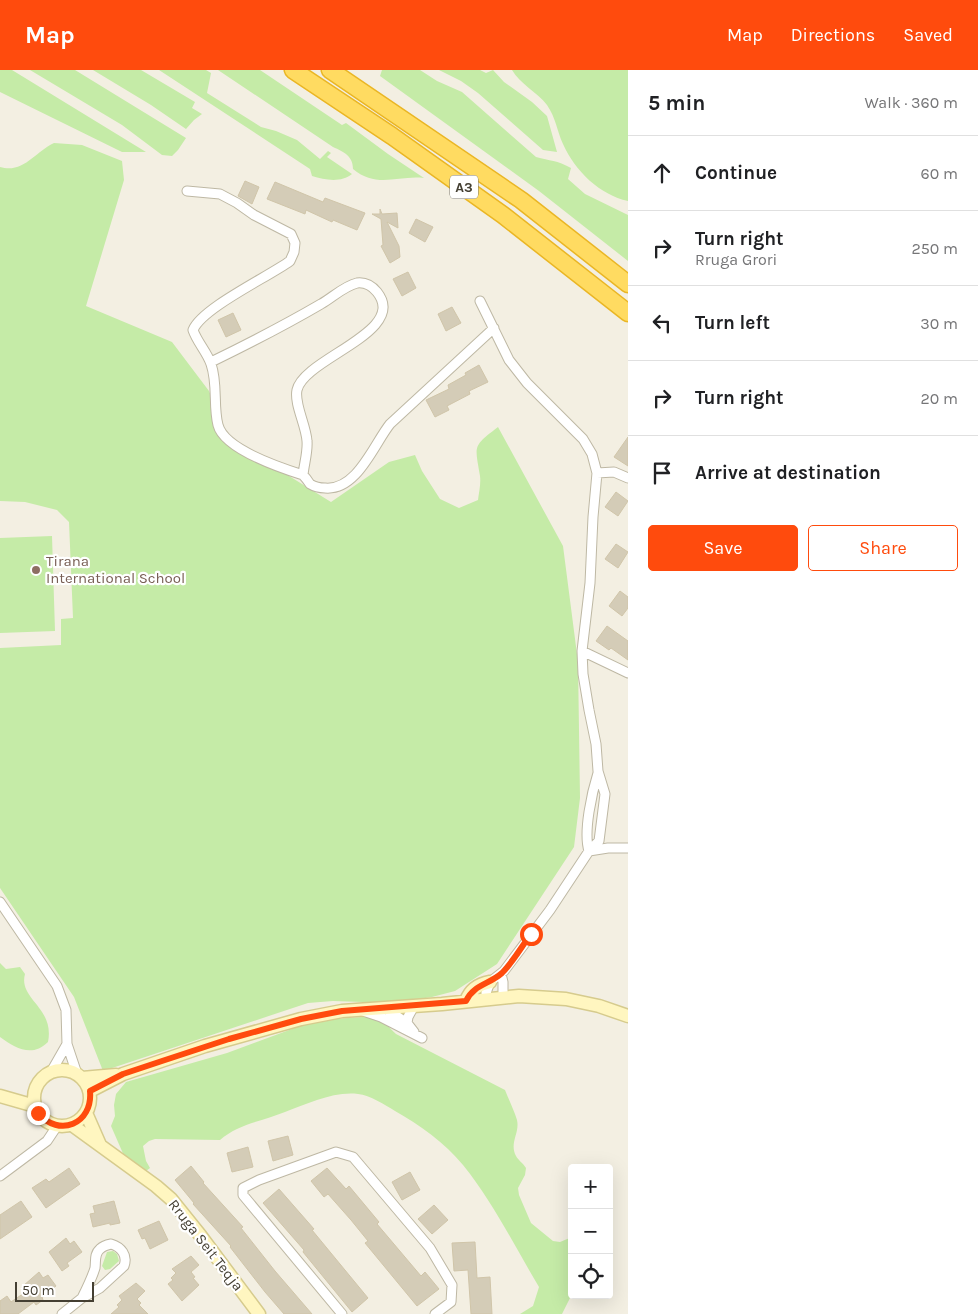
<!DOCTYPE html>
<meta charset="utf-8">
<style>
body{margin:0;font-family:Karla,sans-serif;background:#f6f6f6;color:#202124}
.controls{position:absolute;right:15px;bottom:15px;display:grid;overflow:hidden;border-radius:5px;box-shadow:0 5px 20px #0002}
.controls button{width:45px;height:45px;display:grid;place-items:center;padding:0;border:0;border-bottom:1px solid #e0e0e0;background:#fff;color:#202124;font:25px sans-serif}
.scale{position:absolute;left:15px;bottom:12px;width:79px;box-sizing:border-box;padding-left:5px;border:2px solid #443f32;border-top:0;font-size:14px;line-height:18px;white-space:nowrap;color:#443f32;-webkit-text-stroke:4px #fff;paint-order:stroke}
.stop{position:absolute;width:15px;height:15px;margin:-11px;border:4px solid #ff4b0d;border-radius:50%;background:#fff}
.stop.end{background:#ff4b0d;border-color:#fff;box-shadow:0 1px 5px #0008}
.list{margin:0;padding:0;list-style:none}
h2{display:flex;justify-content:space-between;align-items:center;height:65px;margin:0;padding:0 20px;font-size:21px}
h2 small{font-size:16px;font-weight:400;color:#757577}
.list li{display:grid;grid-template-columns:32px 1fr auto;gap:15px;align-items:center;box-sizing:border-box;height:75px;padding:0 20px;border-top:1px solid #e0e0e0}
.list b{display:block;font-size:19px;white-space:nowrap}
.list p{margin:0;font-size:16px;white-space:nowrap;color:#757577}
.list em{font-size:16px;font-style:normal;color:#757577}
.actions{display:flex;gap:10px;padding:15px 20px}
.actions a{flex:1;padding:11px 0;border:1px solid #ff4b0d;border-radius:5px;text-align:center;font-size:18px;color:#ff4b0d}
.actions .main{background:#ff4b0d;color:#fff}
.icon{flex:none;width:28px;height:28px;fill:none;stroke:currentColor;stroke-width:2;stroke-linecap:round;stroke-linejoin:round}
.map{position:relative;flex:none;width:628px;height:1244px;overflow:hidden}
header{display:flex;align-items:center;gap:30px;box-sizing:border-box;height:70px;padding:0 25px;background:#ff4b0d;color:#fff}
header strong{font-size:24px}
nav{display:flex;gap:28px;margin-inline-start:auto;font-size:18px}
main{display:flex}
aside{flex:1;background:#fff}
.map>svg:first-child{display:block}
</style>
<header>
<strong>Map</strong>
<nav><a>Map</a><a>Directions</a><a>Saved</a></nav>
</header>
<main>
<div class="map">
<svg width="628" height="1244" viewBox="0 0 628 1244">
<rect width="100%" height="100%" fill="#f3efe2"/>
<path fill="#c5eba7" d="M 0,0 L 12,0 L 146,82 L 122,82 L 0,22 Z
M 30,0 L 75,0 L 186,68 L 178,80 L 172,86 L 162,85 L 122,55 Z
M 93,0 L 141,0 L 195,32 L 192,38 L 202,44 L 194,50 L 186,59 L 151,35 Z
M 159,0 L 206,0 L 211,3 L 207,23 L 261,57 L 276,61 L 297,70 L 320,89 L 328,81 L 331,83 L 327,87 L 352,104 C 341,113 325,110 312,106 L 310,99 Z
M 218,0 L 260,0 L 342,55 L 346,53 L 388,84 L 424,108 C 398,105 377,119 353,99 C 353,86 344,82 333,77 Z
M 382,0 L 420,0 L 437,11 L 462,22 L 536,87 C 550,91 557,90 571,98 L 568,109 L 585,124 L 628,145 L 628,191 L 539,121 L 380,6 Z
M 439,0 L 480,0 L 486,3 L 493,0 L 504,12 L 532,32 L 547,46 L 557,82 L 543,80 L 478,23 L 461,11 Z
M 512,0 L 628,0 L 628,131 C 600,125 575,101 563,74 C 557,61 556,48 547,35 C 537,22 520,14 512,0 Z
M 54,73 L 82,75 L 122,91 L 124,110 L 86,236 L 172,272 L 209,321 L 228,368 L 331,432 L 389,392 L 415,385 L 422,401 L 440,429 L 459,438 L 478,430 C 479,422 481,414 480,406 C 475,375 472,377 498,357 L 563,476 L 578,592 L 580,728 L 574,777 L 497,894 L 455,921 L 432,927 L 392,933 L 333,931 L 308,933 L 103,1001 L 74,927 L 0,818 L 0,578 L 61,575 L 61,549 L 73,548 L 69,452 L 57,440 L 25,432 L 0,431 L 0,97 C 23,104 35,82 54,73 Z
M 52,466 L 55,561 L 0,563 L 0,468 Z
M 0,893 L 6,899 L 20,897 L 25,904 C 18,929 55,937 48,972 C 32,988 15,978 0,967 Z
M 363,947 C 370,948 378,948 384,952 C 388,955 391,960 396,964 L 505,1020 C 509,1030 514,1040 517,1050 C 520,1063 509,1073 516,1086 C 518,1090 523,1093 526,1098 L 525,1105 L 518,1118 L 519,1125 L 531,1153 L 553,1171 L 560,1172 L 572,1167 L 572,1224 L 562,1244 L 520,1244 L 533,1236 L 539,1217 C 515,1177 493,1132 463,1095 C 445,1073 420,1055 395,1041 C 385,1035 370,1025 358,1024 C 334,1021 307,1034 285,1042 C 263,1051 238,1054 220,1070 L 155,1069 L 149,1071 L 143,1076 L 146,1091 L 150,1098 L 146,1101 L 125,1088 L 111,1056 L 115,1046 L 114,1035 L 116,1024 L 126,1012 L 227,983 L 311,952 L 334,949 Z
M 113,1181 L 117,1184 L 119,1191 L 110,1199 L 105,1200 L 102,1196 L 107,1182 Z"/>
<path fill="#d4ccb7" stroke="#d0c5a9" d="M 245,111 L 259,117 L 252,134 L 238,126 Z
M 275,112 L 323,132 L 325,128 L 365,143 L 357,160 L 333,150 L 332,152 L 306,140 L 305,144 L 267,129 Z
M 380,139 L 382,144 L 397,143 L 398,158 L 387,152 L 399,176 L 400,187 L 390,193 L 381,176 L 383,175 L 381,149 L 372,144 L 380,144 Z
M 416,149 L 433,157 L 425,172 L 409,163 Z
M 408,202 L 416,218 L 402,226 L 393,209 Z
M 452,237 L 461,253 L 446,261 L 438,244 Z
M 233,243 L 241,260 L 226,267 L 218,250 Z
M 479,295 L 488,312 L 469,321 L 470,324 L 447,336 L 449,340 L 435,347 L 426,330 L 449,319 L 448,315 L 466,305 L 465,303 Z
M 628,367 L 628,396 L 614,387 Z
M 616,422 L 628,431 L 618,446 L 605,437 Z
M 616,474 L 628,482 L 618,498 L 605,489 Z
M 620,521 L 628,527 L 628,538 L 622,546 L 609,536 Z
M 607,556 L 628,571 L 628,590 L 611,578 L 609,580 L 596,571 Z
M 288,1066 L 293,1085 L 273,1091 L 268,1071 Z
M 248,1077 L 253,1097 L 232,1102 L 227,1083 Z
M 191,1096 L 204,1112 L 203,1113 L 243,1157 L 241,1158 L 275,1201 L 312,1244 L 284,1244 L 265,1222 L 230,1177 L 231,1176 L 193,1134 L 194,1133 L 175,1110 Z
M 69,1098 L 80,1114 L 46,1138 L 32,1118 L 46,1109 L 49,1112 Z
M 327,1098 L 346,1119 L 349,1116 L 379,1152 L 377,1154 L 421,1206 L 425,1202 L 439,1219 L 417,1236 L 365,1173 L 368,1171 L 351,1150 L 328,1124 L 324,1127 L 311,1111 Z
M 410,1102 L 420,1120 L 402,1130 L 392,1112 Z
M 279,1119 L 314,1159 L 312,1160 L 368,1228 L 352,1242 L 303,1182 L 304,1180 L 263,1133 Z
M 21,1131 L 32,1147 L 0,1169 L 0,1145 Z
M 114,1131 L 120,1153 L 110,1155 L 110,1153 L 93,1157 L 90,1144 L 95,1143 L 93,1136 Z
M 434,1135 L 448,1150 L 432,1164 L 418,1149 Z
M 159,1151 L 168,1170 L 150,1179 L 145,1168 L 142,1169 L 138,1160 Z
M 66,1168 L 70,1174 L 74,1171 L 82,1182 L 67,1193 L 69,1196 L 62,1201 L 49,1182 Z
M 475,1172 L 477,1208 L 490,1207 L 492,1244 L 471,1244 L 468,1200 L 454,1201 L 452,1173 Z
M 191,1186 L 199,1195 L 191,1202 L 195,1207 L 193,1208 L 199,1215 L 182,1231 L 168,1214 L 173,1210 L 171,1208 L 176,1203 L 172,1199 Z
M 39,1202 L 43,1208 L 48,1205 L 56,1216 L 42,1227 L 43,1230 L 36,1235 L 34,1232 L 18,1244 L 0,1244 L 0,1231 L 7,1226 L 11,1232 L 27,1221 L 23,1216 Z
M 136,1213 L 145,1221 L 137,1229 L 141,1233 L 139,1235 L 148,1244 L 111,1244 L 119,1237 L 117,1235 L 122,1230 L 119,1226 Z"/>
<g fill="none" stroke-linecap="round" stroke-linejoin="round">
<defs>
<path id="street" d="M 187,121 L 220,124 L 237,133 L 254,145 L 291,164 L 295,173 L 294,182 L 290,191 C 268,207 202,238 193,260 C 197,272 207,282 211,294 C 218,314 213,336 218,355 C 224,379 281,398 303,405
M 480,231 L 509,290 L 527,313 L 583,369 L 592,384 L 597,403 L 593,447 L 590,513 L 582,581 L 583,604 L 589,640 L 596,674 L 598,701 L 605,724 L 599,771 L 589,781 L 550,840 L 504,901 L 490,912 L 486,923 L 488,929
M 211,292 C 248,274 285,255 321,234 C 332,228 344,216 357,213 C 365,212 372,216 377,222 C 409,262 304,288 297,320 C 294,334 306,355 307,371 C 308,382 304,394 303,405 C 305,407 308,411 310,414 C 315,417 320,418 325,418 C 357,421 374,374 390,354 L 494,258
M 597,403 L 614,402 L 628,408
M 582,581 L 628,603
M 589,781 C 583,762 592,722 598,703
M 589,781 L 608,778 L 628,778
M 0,832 L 57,916 L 66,940 L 67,974 L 77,1004
M 501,904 L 503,912 L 503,928
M 414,936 L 408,947 L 407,953 L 414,962
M 386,939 L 407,953
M 363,941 L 381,947 L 422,968
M 51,1002 L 67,974
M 0,1106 L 47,1071 L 57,1056
M 111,1174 C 121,1177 128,1185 124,1196 L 100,1218 L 82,1228 C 87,1218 92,1208 95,1198 C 96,1191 94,1184 100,1179 C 103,1176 106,1175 111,1174 Z
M 62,1244 L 82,1228
M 342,1244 L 243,1125 L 243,1118 L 259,1110 L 336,1082 L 353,1087 L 430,1178 L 452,1215 L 451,1232 L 435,1244"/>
<path id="secondary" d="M 466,931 C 470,920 479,914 490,912
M34 1028a28 28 0 1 1 56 0a28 28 0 1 1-56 0Z
M 82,1008 L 116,1005
M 90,1021 L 123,1004 L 205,976 L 301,949 L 342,941 L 442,934 L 519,926 L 566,929 L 599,936 L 628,946
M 0,1026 L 35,1036
M 86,1043 L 100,1075
M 72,1055 L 156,1116 L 171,1129 L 200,1165 L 259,1244"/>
<path id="highway" d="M 293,0 L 392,66 L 503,145 L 628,243
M 330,0 L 521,130 L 628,214"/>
</defs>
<use href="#street" stroke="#beb8a4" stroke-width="11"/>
<use href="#secondary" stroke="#d6cb8d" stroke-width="15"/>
<use href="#highway" stroke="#eab625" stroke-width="19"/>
<use href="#street" stroke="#fff" stroke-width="9"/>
<use href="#secondary" stroke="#fff6c0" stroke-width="12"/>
<use href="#highway" stroke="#ffdb61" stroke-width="16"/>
</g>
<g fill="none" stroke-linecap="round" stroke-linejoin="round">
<path stroke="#ff4b0d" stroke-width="6" d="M 38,1043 C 59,1068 93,1054 90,1021 L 123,1004 L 162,991 L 229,969 L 301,949 L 342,941 L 466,931 C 473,915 490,914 502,903 C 513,892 522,876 531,864"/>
</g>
<circle fill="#8d6e63" stroke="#fff" stroke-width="2" cx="36" cy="500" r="5"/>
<g text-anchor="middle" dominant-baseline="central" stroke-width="4.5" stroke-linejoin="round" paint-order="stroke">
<rect fill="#fff" stroke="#7c7970" stroke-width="1" x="450" y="105.5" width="28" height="23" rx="4"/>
<g font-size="14" font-weight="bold" fill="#443f32">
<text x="464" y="117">A3</text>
</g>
<g font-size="15" fill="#785e54" stroke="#fff" text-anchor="start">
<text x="46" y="491">Tirana<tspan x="46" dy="17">International School</tspan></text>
</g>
<g font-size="15" fill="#443f32" stroke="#fff">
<text transform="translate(206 1175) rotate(52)">Rruga Seit Teqja</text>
</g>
</g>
</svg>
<div class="controls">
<button>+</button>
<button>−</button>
<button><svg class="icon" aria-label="locate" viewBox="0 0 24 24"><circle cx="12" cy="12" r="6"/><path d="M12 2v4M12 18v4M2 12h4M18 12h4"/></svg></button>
</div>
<div class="scale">50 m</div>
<div class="stop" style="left:531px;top:864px"></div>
<div class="stop end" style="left:38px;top:1043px"></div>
</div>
<aside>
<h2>5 min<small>Walk · 360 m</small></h2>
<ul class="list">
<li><svg class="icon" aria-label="ahead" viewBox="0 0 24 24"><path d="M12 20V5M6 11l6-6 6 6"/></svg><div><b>Continue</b></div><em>60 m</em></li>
<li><svg class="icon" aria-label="right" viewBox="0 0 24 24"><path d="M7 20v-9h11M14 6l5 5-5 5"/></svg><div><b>Turn right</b><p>Rruga Grori</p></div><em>250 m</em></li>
<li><svg class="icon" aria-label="left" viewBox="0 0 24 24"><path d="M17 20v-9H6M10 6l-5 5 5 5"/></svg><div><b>Turn left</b></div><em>30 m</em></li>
<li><svg class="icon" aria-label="right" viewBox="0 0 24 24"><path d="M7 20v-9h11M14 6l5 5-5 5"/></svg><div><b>Turn right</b></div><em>20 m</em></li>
<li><svg class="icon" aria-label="arrive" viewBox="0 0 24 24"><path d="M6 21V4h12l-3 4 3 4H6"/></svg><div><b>Arrive at destination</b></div></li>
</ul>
<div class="actions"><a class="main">Save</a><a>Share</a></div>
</aside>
</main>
